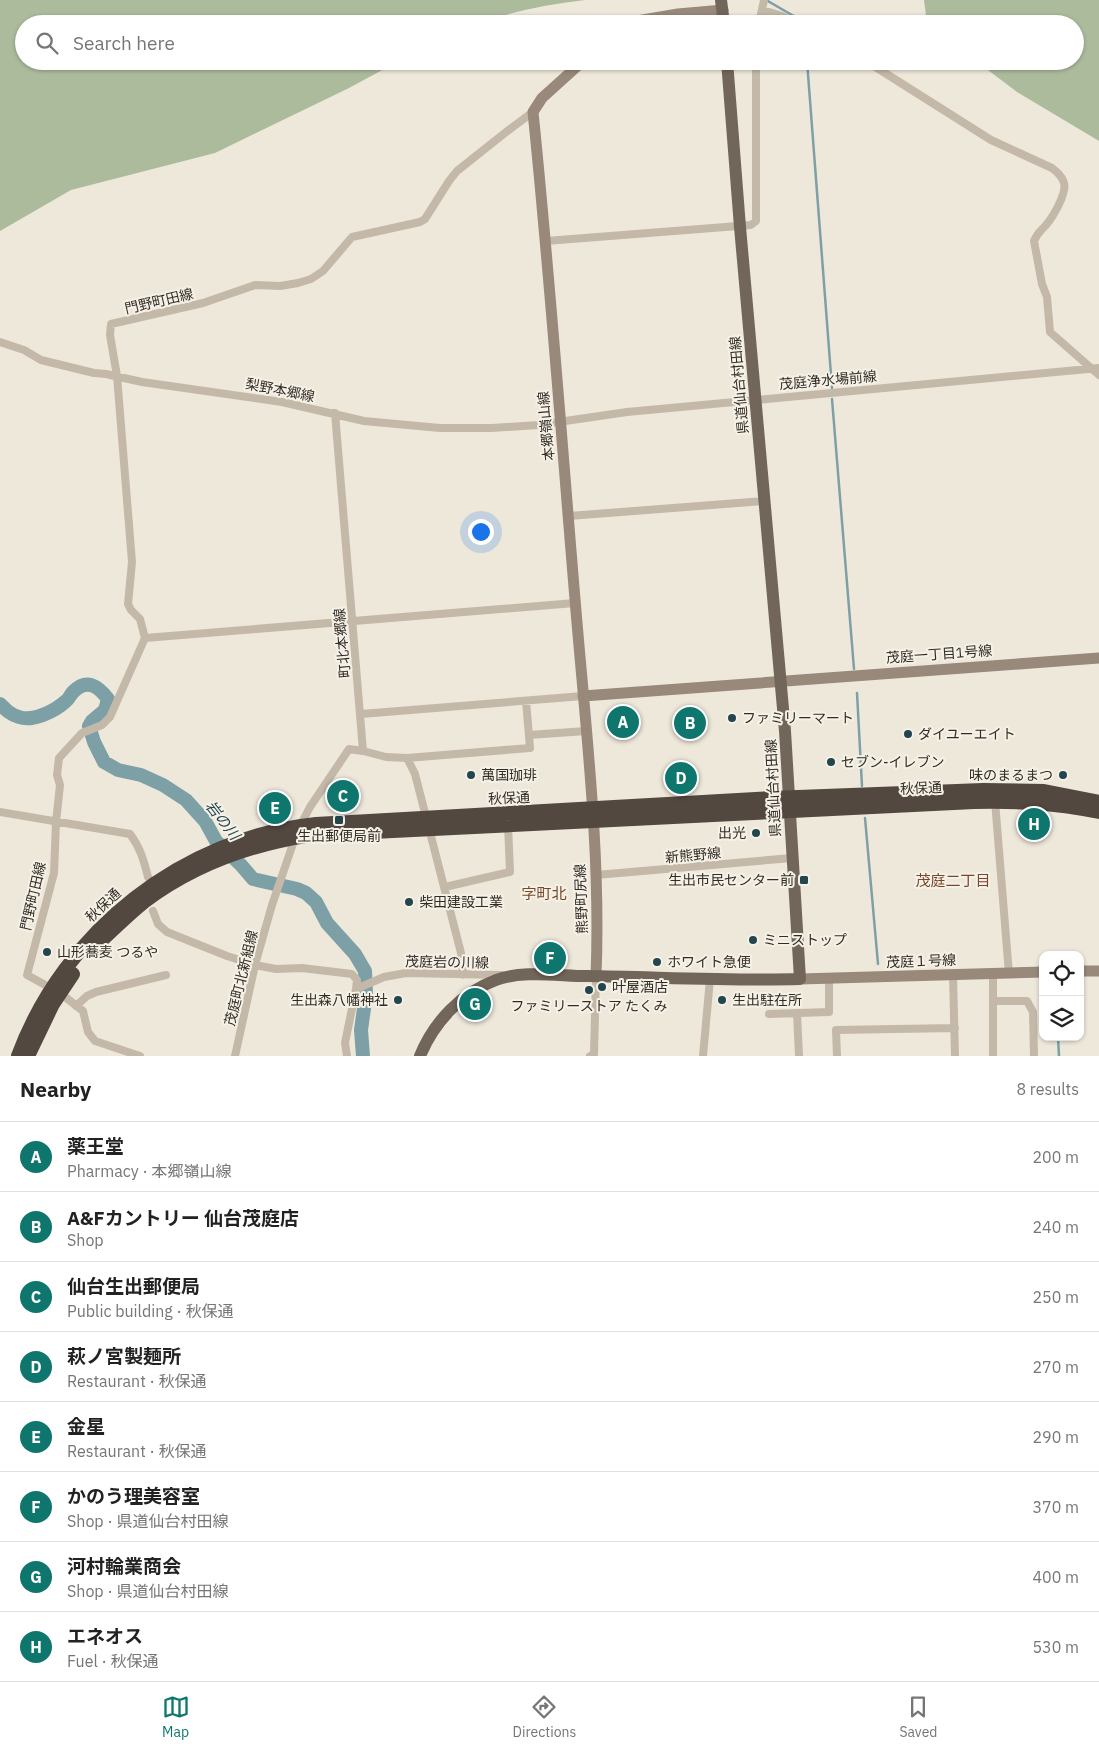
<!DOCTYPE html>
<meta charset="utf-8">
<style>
body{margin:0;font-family:"IBM Plex Sans","Noto Sans JP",sans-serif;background:#f6f6f6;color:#222}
.controls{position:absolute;right:15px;bottom:15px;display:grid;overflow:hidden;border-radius:10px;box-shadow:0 1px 4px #0004}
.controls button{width:45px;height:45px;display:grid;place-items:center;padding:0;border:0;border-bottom:1px solid #e0e0e0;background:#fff;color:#222;font:25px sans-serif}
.you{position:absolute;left:480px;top:531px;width:18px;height:18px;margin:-12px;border:4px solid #fff;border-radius:50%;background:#1a73e8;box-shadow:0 0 0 8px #1a73e833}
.badge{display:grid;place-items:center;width:32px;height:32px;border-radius:50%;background:#0f766e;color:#fff;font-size:16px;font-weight:700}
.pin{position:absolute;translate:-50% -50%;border:2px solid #fff;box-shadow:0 1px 5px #0006}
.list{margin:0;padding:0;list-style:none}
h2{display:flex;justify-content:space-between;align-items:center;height:65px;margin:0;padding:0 20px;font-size:21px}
h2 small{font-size:16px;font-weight:400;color:#767676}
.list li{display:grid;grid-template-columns:32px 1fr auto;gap:15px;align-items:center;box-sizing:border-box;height:70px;padding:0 20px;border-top:1px solid #e0e0e0}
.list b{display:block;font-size:19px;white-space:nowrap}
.list p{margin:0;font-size:16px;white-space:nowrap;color:#767676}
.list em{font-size:16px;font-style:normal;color:#767676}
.icon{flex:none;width:28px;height:28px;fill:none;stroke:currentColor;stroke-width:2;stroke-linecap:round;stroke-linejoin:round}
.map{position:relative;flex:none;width:1099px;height:1056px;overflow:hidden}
.search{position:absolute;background:#fff;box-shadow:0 1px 4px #0004;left:15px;right:15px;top:15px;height:55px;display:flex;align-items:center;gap:12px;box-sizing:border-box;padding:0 18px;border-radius:28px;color:#767676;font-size:19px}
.sheet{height:625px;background:#fff}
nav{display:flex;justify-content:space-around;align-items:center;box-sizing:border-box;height:70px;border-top:1px solid #e0e0e0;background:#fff;font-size:14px;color:#767676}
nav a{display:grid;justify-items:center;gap:2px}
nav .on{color:#0f766e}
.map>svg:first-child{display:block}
</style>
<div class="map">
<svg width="1099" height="1056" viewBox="0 0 1099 1056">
<rect width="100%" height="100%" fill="#eee8db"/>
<path fill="#adbb9d" d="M 0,0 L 585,0 C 551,4 511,11 479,24 L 24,24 L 24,61 L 399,61 L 349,88 L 215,153 L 71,190 L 0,231 Z
M 924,0 L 1099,0 L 1099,141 L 1017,92 L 976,61 L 1075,61 L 1075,24 L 927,24 Z"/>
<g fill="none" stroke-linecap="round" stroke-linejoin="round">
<path stroke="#7da0a7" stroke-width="2.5" d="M 766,0 L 804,22
M 807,61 L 832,388
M 832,399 L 854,669
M 857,693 L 862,786
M 865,818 L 878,964
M 1058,1037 L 1059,1056"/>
<path stroke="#7da0a7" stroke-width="14" d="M 0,704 C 6,710 11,715 19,717 C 33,722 55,711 66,701 C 69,699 70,695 73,692 C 87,678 98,686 108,699 L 105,710 L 92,721 L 89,726 L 94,742 L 104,762 L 118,770 L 141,775 L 163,785 L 186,800 L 205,821 L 216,841 L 241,865 L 253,879 L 297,889 L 306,893 L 316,902 L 327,923 L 355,954 L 365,971 L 366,994 L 361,1030 L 363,1056"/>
<path stroke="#c4b9a8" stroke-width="8" d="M 763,10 L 782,16 L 799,24
M 759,24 L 764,0
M 866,61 L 991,140 L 1052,168 C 1057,172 1062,176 1064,183 C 1067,193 1053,217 1046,225 C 1041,231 1037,233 1034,241 L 1042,284 L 1047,297 L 1050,332 L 1099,375
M 546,241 L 751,225 L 756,221 L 756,61
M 0,342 L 24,350 L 41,360 L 94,373 L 106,374 L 142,382 L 282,402 L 364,421 L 440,428 L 492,428 L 538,425 L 627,412 L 1099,368
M 335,413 L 363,751 L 386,757 L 407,758 L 415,774 L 461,953 L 463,975
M 569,516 L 764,501
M 145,638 L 575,603
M 361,714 L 583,696
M 529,735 L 586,731
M 407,758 L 530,748 L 526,701
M 995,801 L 1009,974
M 0,812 L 130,834 C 140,847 144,861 148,877
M 596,875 L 792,858
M 445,887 L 510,872 L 508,825
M 153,911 L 158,924 L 167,932 L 227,956 L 255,965 L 276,969 L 302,968 L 352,974 L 357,980 L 356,989
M 993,974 L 993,1056
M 953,975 L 955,1056
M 993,1001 L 1027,1001 L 1033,1012 L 1034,1056
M 76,1006 L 87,996 L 96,992 L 166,975
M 797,1013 L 799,1056
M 769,1014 L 829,1012 L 829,979
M 140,1056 L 95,1041 L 88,1032 L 83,1011 L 60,993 L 27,975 L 54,873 L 56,822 L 60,785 L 57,775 L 59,758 L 82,733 L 102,725 L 110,717 L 145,638 L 140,619 L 131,610 L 128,604 L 132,562 L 117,376 L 110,335 L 111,324 L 203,303 L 255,285 L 280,286 L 298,283 L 311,279 L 323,271 L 352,237 L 420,222 L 425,219 L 449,181 L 457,171 L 510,129 L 533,112
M 235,1056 L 255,965 L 272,905 L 297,832 L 310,807 L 349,749 L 363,751
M 347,1056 L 345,1043 L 356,989 L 384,977 L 406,973 L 501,975
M 590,1056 L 594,1054 L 596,976
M 703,1056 L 710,979
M 837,1056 L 836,1030 L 955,1028"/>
<path stroke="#98897a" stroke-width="11" d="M 633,24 L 637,21 L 678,14 L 723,10
M 583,61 L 542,98 L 533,112 C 550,278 562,445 576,611 C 586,731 601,856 596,976
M 583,696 L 1099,658
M 1080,971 L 1099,971
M 800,979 L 1043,972"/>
<path stroke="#72665a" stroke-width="12" d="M 721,0 L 724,24
M 420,1056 C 434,1022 461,993 496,980 C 522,970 559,976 587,976 C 658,977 729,981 800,979 L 785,731 L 740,227 L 727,61"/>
<path stroke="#524840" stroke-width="14" d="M 101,941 C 115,928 129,914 144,902 C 193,865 252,844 312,835 L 974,802 C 1019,801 1055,803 1099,812
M 18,1056 C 64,931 183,838 316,824 L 772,798 L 983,790 L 1044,791 L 1099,802
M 28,1056 L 53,1004 L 73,974"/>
</g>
<g fill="#22454e" stroke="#f6f1e6" stroke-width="2">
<circle cx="732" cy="718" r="5"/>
<circle cx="908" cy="734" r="5"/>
<circle cx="831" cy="762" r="5"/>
<circle cx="471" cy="775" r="5"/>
<circle cx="1063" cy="775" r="5"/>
<rect x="334" y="815" width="10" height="10" rx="2.5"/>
<circle cx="756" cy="833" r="5"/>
<rect x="799" y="875" width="10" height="10" rx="2.5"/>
<circle cx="409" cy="902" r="5"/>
<circle cx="753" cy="940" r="5"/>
<circle cx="47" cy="952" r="5"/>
<circle cx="657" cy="962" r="5"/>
<circle cx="602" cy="987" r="5"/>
<circle cx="589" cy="990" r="5"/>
<circle cx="398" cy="1000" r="5"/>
<circle cx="722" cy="1000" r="5"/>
</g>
<g text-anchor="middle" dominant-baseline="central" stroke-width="4" stroke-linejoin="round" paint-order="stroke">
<g font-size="14" fill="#322c27" stroke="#f6f1e6">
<text transform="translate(159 301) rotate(-13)">門野町田線</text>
<text transform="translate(828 380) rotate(-5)">茂庭浄水場前線</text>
<text transform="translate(739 385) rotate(-95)">県道仙台村田線</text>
<text transform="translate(280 390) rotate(11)">梨野本郷線</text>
<text transform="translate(546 426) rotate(-95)">本郷嶺山線</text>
<text transform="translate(342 643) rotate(-95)">町北本郷線</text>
<text transform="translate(939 654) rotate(-4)">茂庭一丁目1号線</text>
<text transform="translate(773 788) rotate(-93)">県道仙台村田線</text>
<text transform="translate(921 788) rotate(-3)">秋保通</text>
<text transform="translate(509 798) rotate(-3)">秋保通</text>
<text transform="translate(693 855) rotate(-5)">新熊野線</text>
<text transform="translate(33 896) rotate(-77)">門野町田線</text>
<text transform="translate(581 899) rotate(-92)">熊野町尻線</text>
<text transform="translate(103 905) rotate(-43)">秋保通</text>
<text transform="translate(921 961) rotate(-2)">茂庭１号線</text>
<text transform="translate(447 962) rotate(1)">茂庭岩の川線</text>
<text transform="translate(241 978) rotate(-76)">茂庭町北新組線</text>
</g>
<g font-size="14" fill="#322c27" stroke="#f6f1e6" text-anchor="start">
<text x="742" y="718">ファミリーマート</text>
<text x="918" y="734">ダイユーエイト</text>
<text x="841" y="762">セブン-イレブン</text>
<text x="481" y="775">萬国珈琲</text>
<text x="1053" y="775" text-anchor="end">味のまるまつ</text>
<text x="746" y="833" text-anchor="end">出光</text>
<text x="339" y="836" text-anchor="middle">生出郵便局前</text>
<text x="794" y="880" text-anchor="end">生出市民センター前</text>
<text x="419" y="902">柴田建設工業</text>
<text x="763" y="940">ミニストップ</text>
<text x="57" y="952">山形蕎麦 つるや</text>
<text x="667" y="962">ホワイト急便</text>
<text x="612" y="987">叶屋酒店</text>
<text x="388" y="1000" text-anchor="end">生出森八幡神社</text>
<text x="732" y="1000">生出駐在所</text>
<text x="589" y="1006" text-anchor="middle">ファミリーストア たくみ</text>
</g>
<g font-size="15" font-style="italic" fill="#22454e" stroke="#f6f1e6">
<text transform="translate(223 820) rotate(52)">岩の川</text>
</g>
<g font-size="15" fill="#77482b" stroke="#f6f1e6">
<text x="953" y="880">茂庭二丁目</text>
<text x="544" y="893">字町北</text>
</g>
</g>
</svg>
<div class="controls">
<button><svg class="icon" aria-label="locate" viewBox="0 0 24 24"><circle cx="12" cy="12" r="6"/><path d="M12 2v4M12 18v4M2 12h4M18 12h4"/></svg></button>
<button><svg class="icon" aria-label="layers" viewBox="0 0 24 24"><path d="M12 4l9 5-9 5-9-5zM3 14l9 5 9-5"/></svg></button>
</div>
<div class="you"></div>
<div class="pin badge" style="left:623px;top:722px">A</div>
<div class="pin badge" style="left:690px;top:723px">B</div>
<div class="pin badge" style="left:343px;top:796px">C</div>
<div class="pin badge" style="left:681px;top:778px">D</div>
<div class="pin badge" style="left:275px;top:808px">E</div>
<div class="pin badge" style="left:550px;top:958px">F</div>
<div class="pin badge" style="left:475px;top:1004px">G</div>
<div class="pin badge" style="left:1034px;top:824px">H</div>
<div class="search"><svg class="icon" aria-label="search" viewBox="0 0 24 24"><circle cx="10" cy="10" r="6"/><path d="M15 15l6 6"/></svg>Search here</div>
</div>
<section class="sheet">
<h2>Nearby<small>8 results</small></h2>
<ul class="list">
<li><span class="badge">A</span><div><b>薬王堂</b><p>Pharmacy · 本郷嶺山線</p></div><em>200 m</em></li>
<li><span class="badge">B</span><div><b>A&amp;Fカントリー 仙台茂庭店</b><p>Shop</p></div><em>240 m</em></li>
<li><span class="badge">C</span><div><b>仙台生出郵便局</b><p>Public building · 秋保通</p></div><em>250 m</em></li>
<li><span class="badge">D</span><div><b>萩ノ宮製麺所</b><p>Restaurant · 秋保通</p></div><em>270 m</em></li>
<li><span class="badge">E</span><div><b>金星</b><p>Restaurant · 秋保通</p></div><em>290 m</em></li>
<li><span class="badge">F</span><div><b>かのう理美容室</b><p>Shop · 県道仙台村田線</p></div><em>370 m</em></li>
<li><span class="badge">G</span><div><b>河村輪業商会</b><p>Shop · 県道仙台村田線</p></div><em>400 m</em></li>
<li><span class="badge">H</span><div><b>エネオス</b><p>Fuel · 秋保通</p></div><em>530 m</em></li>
</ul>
</section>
<nav>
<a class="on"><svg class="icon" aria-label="map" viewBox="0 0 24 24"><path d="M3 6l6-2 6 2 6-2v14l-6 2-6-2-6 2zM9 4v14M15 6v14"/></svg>Map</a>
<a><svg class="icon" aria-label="directions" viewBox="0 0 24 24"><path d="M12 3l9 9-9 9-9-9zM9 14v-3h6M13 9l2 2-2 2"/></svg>Directions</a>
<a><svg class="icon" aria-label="saved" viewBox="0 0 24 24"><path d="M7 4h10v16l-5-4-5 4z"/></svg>Saved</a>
</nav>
